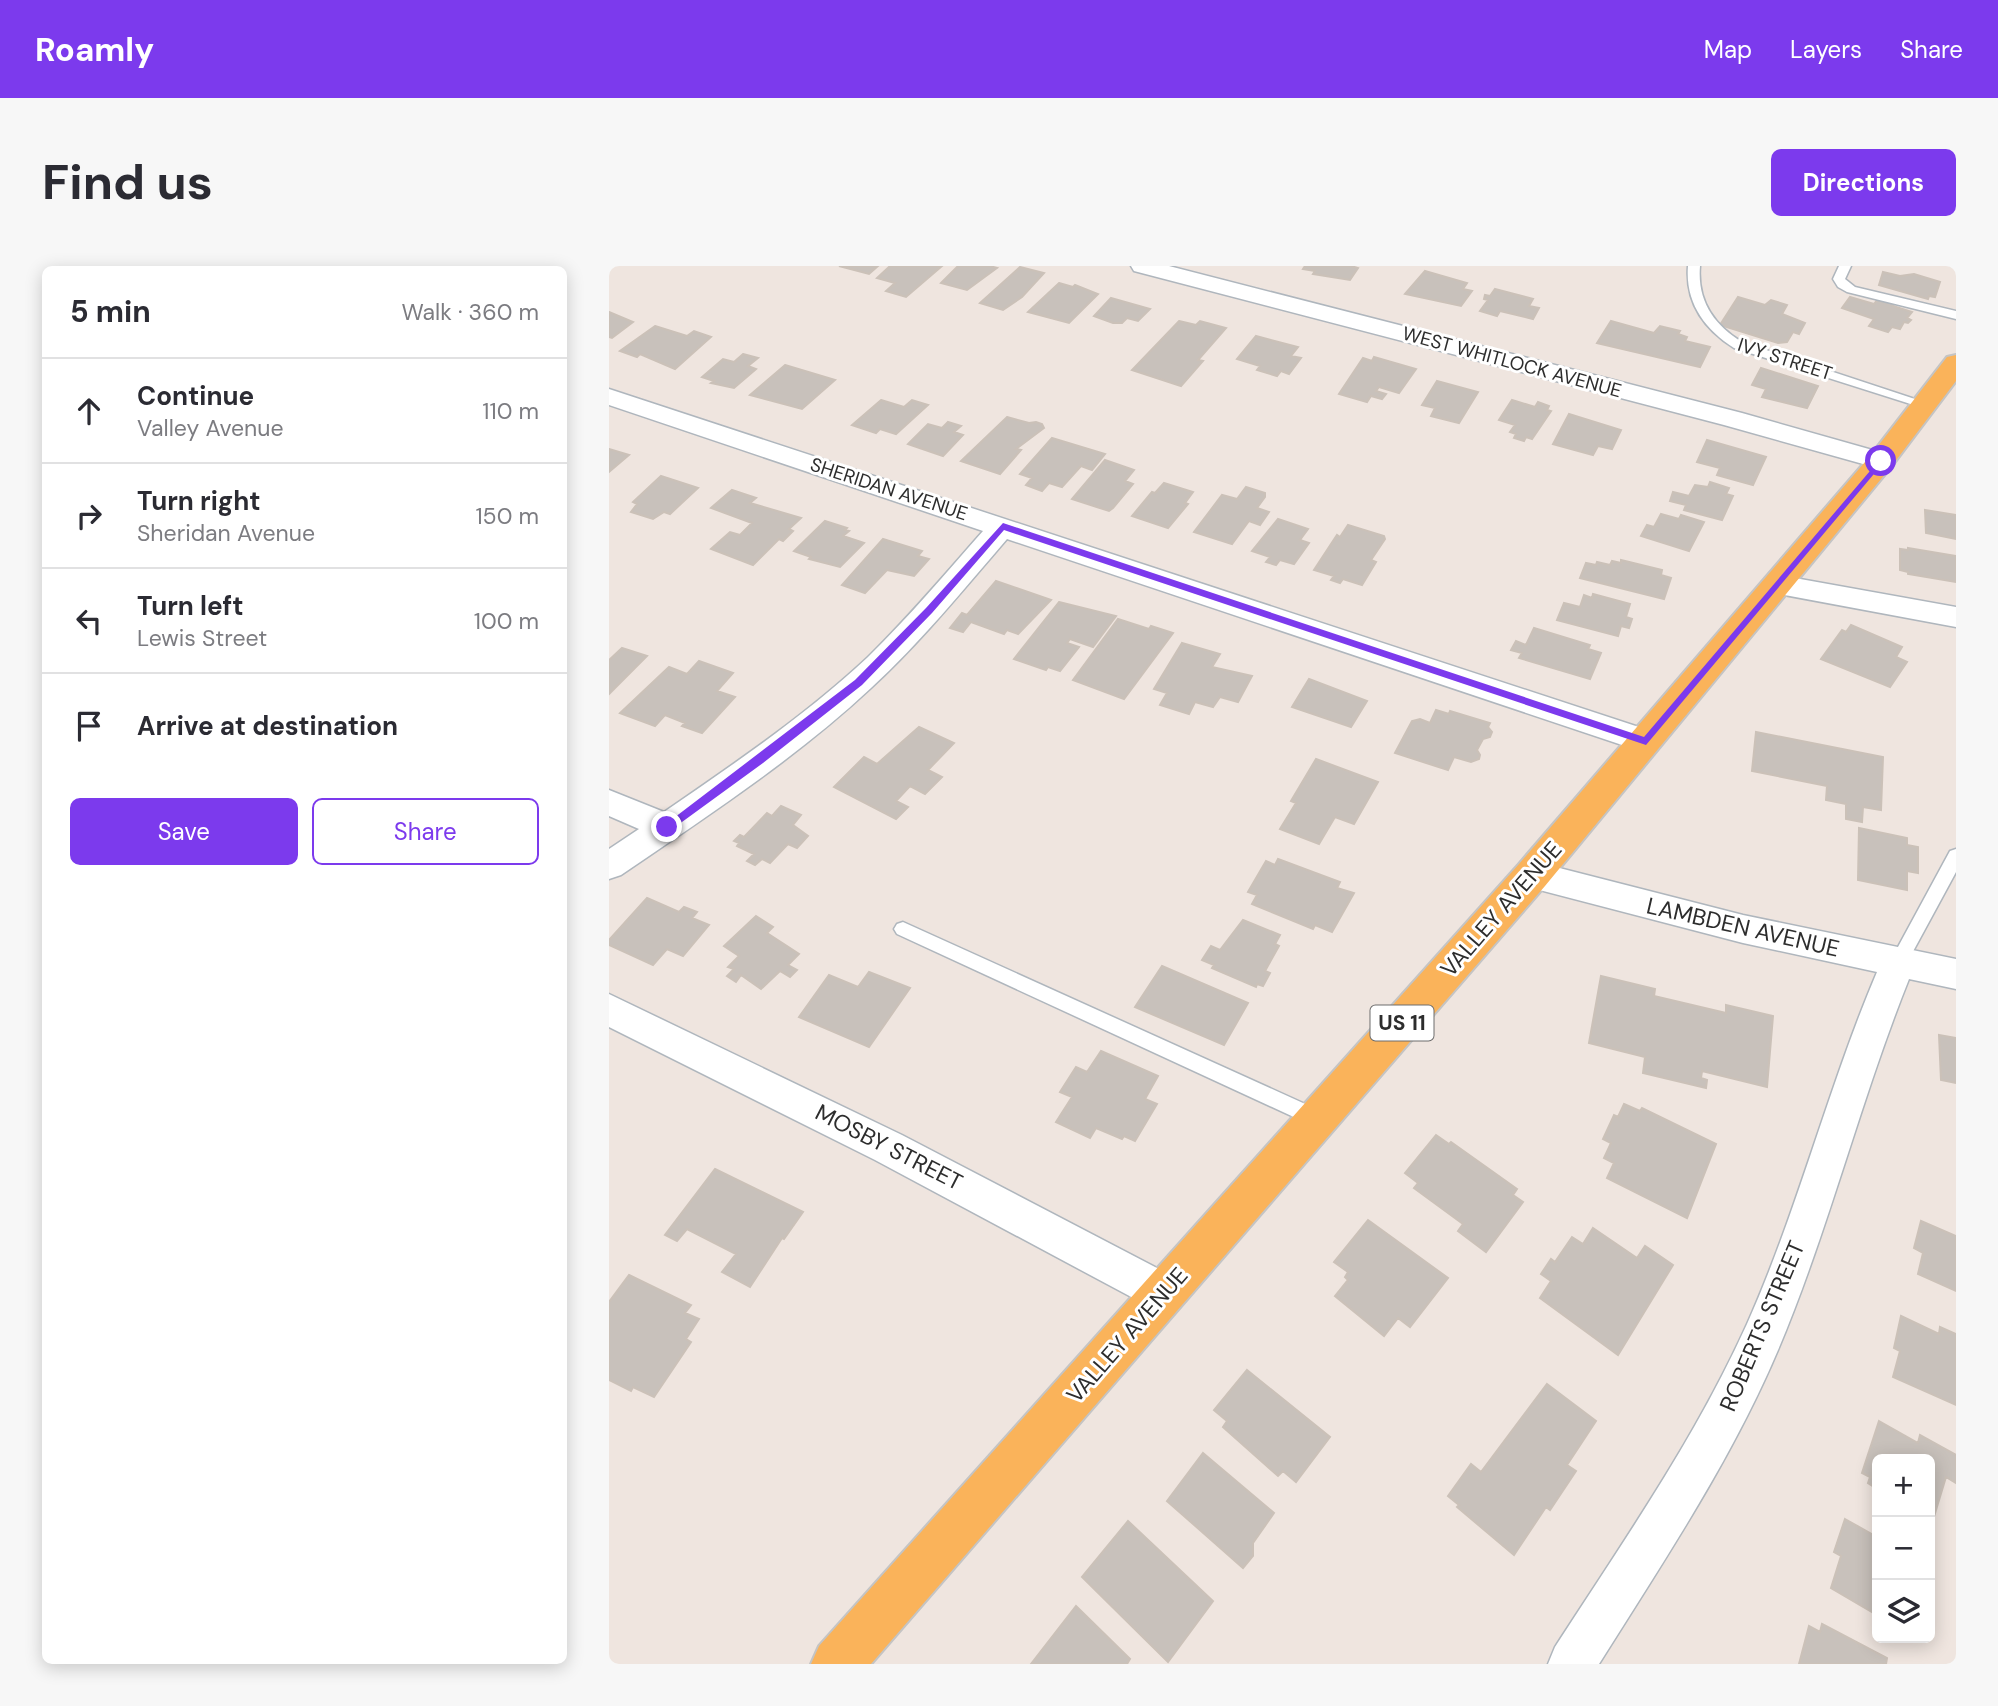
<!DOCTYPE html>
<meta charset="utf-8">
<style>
body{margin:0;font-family:"DM Sans",sans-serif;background:#f7f7f7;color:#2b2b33}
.controls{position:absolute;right:21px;bottom:21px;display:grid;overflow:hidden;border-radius:10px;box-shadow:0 4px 18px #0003}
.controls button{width:63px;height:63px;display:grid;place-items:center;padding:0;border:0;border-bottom:2px solid #e1e1e2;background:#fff;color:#2b2b33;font:35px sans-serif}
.stop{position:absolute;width:21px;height:21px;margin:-16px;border:5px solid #7c3aed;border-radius:50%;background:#fff}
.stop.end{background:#7c3aed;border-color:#fff;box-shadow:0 2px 7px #0008}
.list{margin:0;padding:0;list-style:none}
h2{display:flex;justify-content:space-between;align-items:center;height:91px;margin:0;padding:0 28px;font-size:30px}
h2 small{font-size:23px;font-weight:400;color:#7c7c81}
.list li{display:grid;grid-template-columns:46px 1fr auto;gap:21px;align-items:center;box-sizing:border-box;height:105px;padding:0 28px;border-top:2px solid #e1e1e2}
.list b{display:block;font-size:26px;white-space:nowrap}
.list p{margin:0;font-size:23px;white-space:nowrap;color:#7c7c81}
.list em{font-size:23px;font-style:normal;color:#7c7c81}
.actions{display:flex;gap:14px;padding:21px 28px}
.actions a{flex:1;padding:16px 0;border:2px solid #7c3aed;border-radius:10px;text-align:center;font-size:24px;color:#7c3aed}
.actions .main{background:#7c3aed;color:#fff}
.icon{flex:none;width:38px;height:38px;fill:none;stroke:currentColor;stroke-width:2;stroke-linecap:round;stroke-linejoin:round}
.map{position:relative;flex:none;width:1347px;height:1398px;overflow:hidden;border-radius:10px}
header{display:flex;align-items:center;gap:42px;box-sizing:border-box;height:98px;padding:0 35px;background:#7c3aed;color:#fff}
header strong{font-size:33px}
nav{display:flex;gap:38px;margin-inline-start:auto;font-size:24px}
.intro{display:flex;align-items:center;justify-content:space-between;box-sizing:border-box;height:168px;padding:0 42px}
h1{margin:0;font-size:49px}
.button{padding:18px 32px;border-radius:10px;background:#7c3aed;color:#fff;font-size:24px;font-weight:700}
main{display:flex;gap:42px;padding:0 42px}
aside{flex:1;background:#fff;border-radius:10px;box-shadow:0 4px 18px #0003}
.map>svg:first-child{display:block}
</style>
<header>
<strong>Roamly</strong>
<nav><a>Map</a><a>Layers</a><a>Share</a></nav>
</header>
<div class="intro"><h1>Find us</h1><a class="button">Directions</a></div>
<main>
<aside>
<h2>5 min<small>Walk · 360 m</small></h2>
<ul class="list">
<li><svg class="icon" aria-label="ahead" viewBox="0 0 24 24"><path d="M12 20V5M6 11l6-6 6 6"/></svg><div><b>Continue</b><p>Valley Avenue</p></div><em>110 m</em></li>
<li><svg class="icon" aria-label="right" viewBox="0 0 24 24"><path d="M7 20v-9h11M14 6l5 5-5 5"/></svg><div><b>Turn right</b><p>Sheridan Avenue</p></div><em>150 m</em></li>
<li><svg class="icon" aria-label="left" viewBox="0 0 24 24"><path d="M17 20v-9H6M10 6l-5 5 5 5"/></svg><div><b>Turn left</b><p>Lewis Street</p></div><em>100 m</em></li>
<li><svg class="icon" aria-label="arrive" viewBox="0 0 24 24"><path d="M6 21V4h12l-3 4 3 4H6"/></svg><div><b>Arrive at destination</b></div></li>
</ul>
<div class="actions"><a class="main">Save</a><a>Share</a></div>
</aside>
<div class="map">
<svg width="1347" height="1398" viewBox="0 0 1347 1398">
<rect width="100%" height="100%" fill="#efe5df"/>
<path fill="#c8c1bb" stroke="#cbc1b8" stroke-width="2" d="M 230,0 L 269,0 L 260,8 Z
M 281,0 L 333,0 L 297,31 L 277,25 L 286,17 L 268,12 Z
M 349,0 L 381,0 L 388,2 L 358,24 L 332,17 Z
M 696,0 L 742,0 L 749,2 L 741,14 L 704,8 L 706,5 L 694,3 Z
M 411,1 L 435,7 L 413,31 L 394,44 L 371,37 Z
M 816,5 L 858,17 L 854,23 L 863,25 L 852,40 L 796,28 Z
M 1274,6 L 1291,10 L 1305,8 L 1331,16 L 1326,31 L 1320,30 L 1319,33 L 1270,19 Z
M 450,17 L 464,21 L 466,19 L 489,28 L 460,57 L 419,46 Z
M 886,23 L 924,33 L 920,40 L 930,42 L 924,53 L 891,45 L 888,50 L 871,45 L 879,34 L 875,33 L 876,29 L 881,30 Z
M 1129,31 L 1156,39 L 1162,34 L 1178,39 L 1173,48 L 1196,57 L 1190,68 L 1184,66 L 1178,76 L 1169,77 L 1111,59 Z
M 1241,31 L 1265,38 L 1269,33 L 1285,38 L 1284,40 L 1303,46 L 1298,52 L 1302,54 L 1299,57 L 1295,56 L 1291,63 L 1283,61 L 1279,66 L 1260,60 L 1265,53 L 1233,42 Z
M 502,32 L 541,43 L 529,55 L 518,52 L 513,57 L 504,57 L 485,50 Z
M 0,46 L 24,56 L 3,72 L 0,71 Z
M 570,55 L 587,59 L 591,55 L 617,62 L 589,94 L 594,95 L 572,120 L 523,104 Z
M 1002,55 L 1045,67 L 1051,60 L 1071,65 L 1069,68 L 1078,71 L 1076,75 L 1101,81 L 1091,101 L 988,77 Z
M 46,60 L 78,70 L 85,65 L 102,71 L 66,103 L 31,88 L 28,91 L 11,85 Z
M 647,70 L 689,81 L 682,90 L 692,92 L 680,108 L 672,105 L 668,110 L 648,104 L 651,100 L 628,93 Z
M 134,88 L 149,92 L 139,100 L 147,103 L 125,122 L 102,117 L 105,115 L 93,111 L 114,93 L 125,96 Z
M 765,91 L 807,103 L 790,127 L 770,121 L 767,125 L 777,128 L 773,133 L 762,130 L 758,136 L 730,128 L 754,92 L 763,95 Z
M 176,99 L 226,114 L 193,143 L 141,129 Z
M 1152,102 L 1209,120 L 1198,142 L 1153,131 L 1157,123 L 1143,119 Z
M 828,115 L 869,126 L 850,157 L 822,150 L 826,142 L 813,139 Z
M 272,134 L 295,141 L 303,134 L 319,139 L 287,168 L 271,163 L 267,167 L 243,159 Z
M 903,134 L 926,141 L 929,136 L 940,140 L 938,144 L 942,145 L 923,173 L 917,171 L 915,175 L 905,172 L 907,168 L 901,166 L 906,159 L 890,154 Z
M 960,148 L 1012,164 L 1003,183 L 989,180 L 984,189 L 944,178 Z
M 398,151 L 420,157 L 427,156 L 433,158 L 435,162 L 407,183 L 412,184 L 391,208 L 352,195 Z
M 339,156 L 352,160 L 345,166 L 354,169 L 334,190 L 299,178 L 319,158 L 333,162 Z
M 443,172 L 496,188 L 483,204 L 472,200 L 453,221 L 440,217 L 433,225 L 417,219 L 423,212 L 411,208 Z
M 1098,174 L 1157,191 L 1144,219 L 1108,209 L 1111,202 L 1088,196 Z
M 0,183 L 20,189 L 0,206 Z
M 496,194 L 525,204 L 516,215 L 524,218 L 504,242 L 500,245 L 463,233 Z
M 52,210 L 89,222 L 61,248 L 55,246 L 44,253 L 22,246 L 28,238 L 24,236 Z
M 1101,216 L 1120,222 L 1117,228 L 1124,230 L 1113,254 L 1075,244 L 1077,239 L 1061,235 L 1064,226 L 1080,230 L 1086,219 L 1099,221 Z
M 555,217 L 584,226 L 576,237 L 579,238 L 559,262 L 523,250 L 543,226 L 546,227 Z
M 637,221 L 656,227 L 656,231 L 648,242 L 660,246 L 651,259 L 640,255 L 623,278 L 585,266 L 613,229 L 628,233 Z
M 123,224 L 147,232 L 141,237 L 192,252 L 180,263 L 184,265 L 174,275 L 170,273 L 144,299 L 102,283 L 121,266 L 131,269 L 143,257 L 102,242 Z
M 1316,244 L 1347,249 L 1347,273 L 1317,267 Z
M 1052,248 L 1070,253 L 1072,249 L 1095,256 L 1080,285 L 1032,270 L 1038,259 L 1045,261 Z
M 669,253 L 699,263 L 691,274 L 700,277 L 685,298 L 671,294 L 667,299 L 657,296 L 661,291 L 643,285 Z
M 216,255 L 238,262 L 236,264 L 240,265 L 234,270 L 255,277 L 231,301 L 200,293 L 202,291 L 185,285 Z
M 739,259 L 775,270 L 776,273 L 762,294 L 767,296 L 753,319 L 734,313 L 731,317 L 722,314 L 725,310 L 705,304 L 728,269 L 731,271 Z
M 274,273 L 313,285 L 309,290 L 320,293 L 305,310 L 278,304 L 256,327 L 233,319 Z
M 1299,282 L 1347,290 L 1347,316 L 1299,308 L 1299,306 L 1291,304 L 1291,283 L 1299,284 Z
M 1012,294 L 1053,304 L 1052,309 L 1062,312 L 1055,333 L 971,312 L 977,297 L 987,299 L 988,296 L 1001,299 L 1003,295 L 1012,297 Z
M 387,315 L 442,334 L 409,368 L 398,364 L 395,368 L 362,356 L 354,366 L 341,362 L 353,347 L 358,349 Z
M 984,328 L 1021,338 L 1017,351 L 1023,353 L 1020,362 L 1012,360 L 1009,370 L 948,354 L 955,337 L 971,341 L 975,329 L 983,332 Z
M 450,336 L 507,350 L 484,381 L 461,373 L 458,377 L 470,381 L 451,405 L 439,401 L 437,404 L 405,393 Z
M 509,353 L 540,363 L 542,360 L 564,367 L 515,433 L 464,414 Z
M 1242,359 L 1293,381 L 1287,391 L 1298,396 L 1281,421 L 1212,393 L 1233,364 L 1237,366 Z
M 925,362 L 981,379 L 979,383 L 992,387 L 981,413 L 910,392 L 913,387 L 902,384 L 907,375 L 917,379 Z
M 573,377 L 611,388 L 603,401 L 643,410 L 629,436 L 611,431 L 604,441 L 586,436 L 580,448 L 551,439 L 558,427 L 545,423 Z
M 13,382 L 38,390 L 0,428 L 0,394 Z
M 90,395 L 124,407 L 108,425 L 126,431 L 93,467 L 73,460 L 76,457 L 56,449 L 46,460 L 11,447 L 60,401 L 78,408 Z
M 700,413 L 758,435 L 742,461 L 683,441 Z
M 827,444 L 840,448 L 841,445 L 881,457 L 879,461 L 883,466 L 881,471 L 874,473 L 868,484 L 871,489 L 870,493 L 862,496 L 845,491 L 839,504 L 786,487 L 803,455 L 811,453 L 821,457 Z
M 310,461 L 345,477 L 319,504 L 333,511 L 316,528 L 301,520 L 287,535 L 299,541 L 287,553 L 225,521 L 255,491 L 268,498 Z
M 1147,466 L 1274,491 L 1272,544 L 1254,541 L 1253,556 L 1237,553 L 1237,538 L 1217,534 L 1218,520 L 1143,505 Z
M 707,493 L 769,516 L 745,558 L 726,551 L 710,578 L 671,563 L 687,537 L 682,535 Z
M 172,540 L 192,549 L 184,559 L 199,570 L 188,582 L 179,578 L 161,597 L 153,593 L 146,599 L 138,595 L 145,588 L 128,580 L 130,577 L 125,575 L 131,569 L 135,571 L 158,547 L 163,550 Z
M 1250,562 L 1298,572 L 1298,579 L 1309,581 L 1309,607 L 1298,605 L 1298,624 L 1249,614 Z
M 669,593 L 731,616 L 728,622 L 745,627 L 723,666 L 706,659 L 704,663 L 643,638 L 648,629 L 639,626 L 657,595 L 666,599 Z
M 38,632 L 70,646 L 75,641 L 88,646 L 83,652 L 100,659 L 74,690 L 58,683 L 44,699 L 0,679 L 0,674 Z
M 147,650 L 164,661 L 158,667 L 190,688 L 179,699 L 188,704 L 181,711 L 171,705 L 152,723 L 132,709 L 127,716 L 118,710 L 125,703 L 119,701 L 130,690 L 115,680 Z
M 634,654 L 671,669 L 666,678 L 670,680 L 656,705 L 661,707 L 654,720 L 648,718 L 647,721 L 603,702 L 605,699 L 593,694 L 602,680 L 611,684 Z
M 553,700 L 639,737 L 615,779 L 526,741 Z
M 260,706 L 301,722 L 260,781 L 190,751 L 220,709 L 249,721 Z
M 992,710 L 1046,723 L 1045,730 L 1117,747 L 1117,739 L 1164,750 L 1158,821 L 1093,805 L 1092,812 L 1098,814 L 1097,822 L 1034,807 L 1036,791 L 980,777 Z
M 1330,769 L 1347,772 L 1347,817 L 1332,814 Z
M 492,785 L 549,810 L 536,833 L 548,838 L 526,875 L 515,870 L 513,873 L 487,862 L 481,872 L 447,856 L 463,831 L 451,826 L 467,801 L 478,806 Z
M 1015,838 L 1031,845 L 1033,842 L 1107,878 L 1078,952 L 998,912 L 1005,897 L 995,892 L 1002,877 L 994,873 L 1005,849 L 1009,851 Z
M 827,869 L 840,878 L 842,876 L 908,923 L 904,929 L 914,936 L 877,986 L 849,965 L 854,958 L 805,922 L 809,917 L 796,907 Z
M 106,903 L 194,946 L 175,973 L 173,972 L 141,1021 L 113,1006 L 127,988 L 78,963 L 68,975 L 56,969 Z
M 759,954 L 839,1012 L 801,1061 L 789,1052 L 775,1070 L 726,1030 L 739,1014 L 736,1011 L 739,1006 L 725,996 Z
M 1312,955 L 1347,970 L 1347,1025 L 1309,1008 L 1314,987 L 1305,982 Z
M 984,962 L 1028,992 L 1036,980 L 1064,999 L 1009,1089 L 931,1032 L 942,1015 L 932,1008 L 942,993 L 946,996 L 963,971 L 974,978 Z
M 20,1009 L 82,1039 L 76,1047 L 90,1053 L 77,1073 L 82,1076 L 45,1131 L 24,1121 L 22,1125 L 0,1114 L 0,1036 Z
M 1292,1050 L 1330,1068 L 1331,1061 L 1347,1068 L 1347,1139 L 1284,1111 L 1291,1085 L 1285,1082 Z
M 638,1104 L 721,1171 L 687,1216 L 674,1205 L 669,1210 L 614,1161 L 618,1155 L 605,1144 Z
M 938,1118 L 987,1155 L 958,1199 L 967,1205 L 941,1244 L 937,1241 L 905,1289 L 848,1241 L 850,1239 L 839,1230 L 862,1198 L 872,1206 Z
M 1270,1155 L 1309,1177 L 1311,1169 L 1347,1189 L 1347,1217 L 1337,1211 L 1324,1254 L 1321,1252 L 1321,1193 L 1268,1193 L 1268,1223 L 1259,1217 L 1261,1211 L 1253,1207 Z
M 594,1187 L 665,1247 L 644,1277 L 644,1290 L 634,1302 L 558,1235 Z
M 1236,1253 L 1268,1271 L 1268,1349 L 1222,1322 L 1232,1290 L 1225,1286 Z
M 519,1255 L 604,1335 L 559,1396 L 473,1311 Z
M 467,1340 L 521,1393 L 518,1398 L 422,1398 Z
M 1213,1358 L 1278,1392 L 1277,1398 L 1190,1398 L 1200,1360 L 1211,1366 Z"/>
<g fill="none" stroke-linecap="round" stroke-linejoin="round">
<defs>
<path id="service" d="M 1079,0 L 1091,0 C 1088,35 1105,59 1133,76 L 1321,138 L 1319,141 L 1311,141 L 1125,82 C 1095,63 1076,36 1079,0 Z
M 1230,0 L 1242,0 L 1236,13 L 1246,21 L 1347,45 L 1347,53 L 1238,26 L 1229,21 L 1224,13 Z
M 1347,583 L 1347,606 L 1295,702 L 1289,704 L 1283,702 L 1280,697 L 1283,692 L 1341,585 Z
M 294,656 L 716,847 L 718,853 L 716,859 L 709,862 L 702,859 L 288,668 L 285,663 L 288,658 Z"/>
<path id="minor" d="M 522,0 L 560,0 L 1133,147 L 1281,189 L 1285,195 L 1281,201 L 1272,203 L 1115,159 L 525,5 Z
M 0,123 L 1048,467 L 1053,475 L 1048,483 L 1037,487 L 398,273 C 354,324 312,376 262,422 C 186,493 97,551 12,609 L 0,613 L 0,583 L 30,563 L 0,550 L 0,524 L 55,546 C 125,498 197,449 259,391 C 300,351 337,307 374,265 L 0,139 Z
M 1169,309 L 1347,341 L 1347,361 L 1159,326 L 1155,319 L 1159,312 Z
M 923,595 L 1134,649 L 1347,693 L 1347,723 L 1300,713 C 1251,835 1220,963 1169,1084 C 1122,1195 1054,1296 990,1398 L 939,1398 L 946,1381 C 1014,1276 1086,1173 1138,1058 C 1189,944 1219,821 1268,706 L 1134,677 L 911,619 L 906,609 L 911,599 Z
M 0,728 L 293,869 L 569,1013 L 575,1027 L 569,1041 L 555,1047 L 541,1041 L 266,894 L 0,761 Z"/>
<path id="primary" d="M 1347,89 L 1347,115 L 1282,201 L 936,620 L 262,1398 L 202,1398 L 210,1380 L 910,598 L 1262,189 L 1338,91 Z"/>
</defs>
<use href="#service" stroke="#afb6bd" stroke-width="3"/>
<use href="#minor" stroke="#afb6bd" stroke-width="3"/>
<use href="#primary" stroke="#c4c4c4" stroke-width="4"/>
<use href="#service" fill="#fff" fill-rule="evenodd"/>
<use href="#minor" fill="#fff" fill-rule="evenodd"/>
<use href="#primary" fill="#fab35a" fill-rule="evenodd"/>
</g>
<path fill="#7c3aed" d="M 1272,192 L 1275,196 L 1037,479 L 395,264 L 323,347 L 253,419 L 154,497 L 62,564 L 55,564 L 53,561 L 246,414 L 317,342 L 394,257 L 1035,471 Z"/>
<g text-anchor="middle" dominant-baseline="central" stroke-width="6" stroke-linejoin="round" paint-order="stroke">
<g font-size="19" fill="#2d2d2d" stroke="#fff">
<text transform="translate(1176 93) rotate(18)">IVY STREET</text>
<text transform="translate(903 96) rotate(15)">WEST WHITLOCK AVENUE</text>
<text transform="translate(280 223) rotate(18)">SHERIDAN AVENUE</text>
</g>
<rect fill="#fff" stroke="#6c6c6c" stroke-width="2" x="761.5" y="739.5" width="63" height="35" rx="5"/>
<g font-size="21" font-weight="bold" fill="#2d2d2d">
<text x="793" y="757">US 11</text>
</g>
<g font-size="23" fill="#2d2d2d" stroke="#fff">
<text transform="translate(892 643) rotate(-49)">VALLEY AVENUE</text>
<text transform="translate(1134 661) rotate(13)">LAMBDEN AVENUE</text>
<text transform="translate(280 881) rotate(27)">MOSBY STREET</text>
<text transform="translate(1153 1060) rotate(-67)">ROBERTS STREET</text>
<text transform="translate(518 1069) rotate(-49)">VALLEY AVENUE</text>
</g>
</g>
</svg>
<div class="controls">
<button>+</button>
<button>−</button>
<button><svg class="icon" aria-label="layers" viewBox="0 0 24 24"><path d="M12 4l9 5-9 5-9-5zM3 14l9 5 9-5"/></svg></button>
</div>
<div class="stop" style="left:1272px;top:195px"></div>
<div class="stop end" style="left:58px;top:561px"></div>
</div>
</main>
